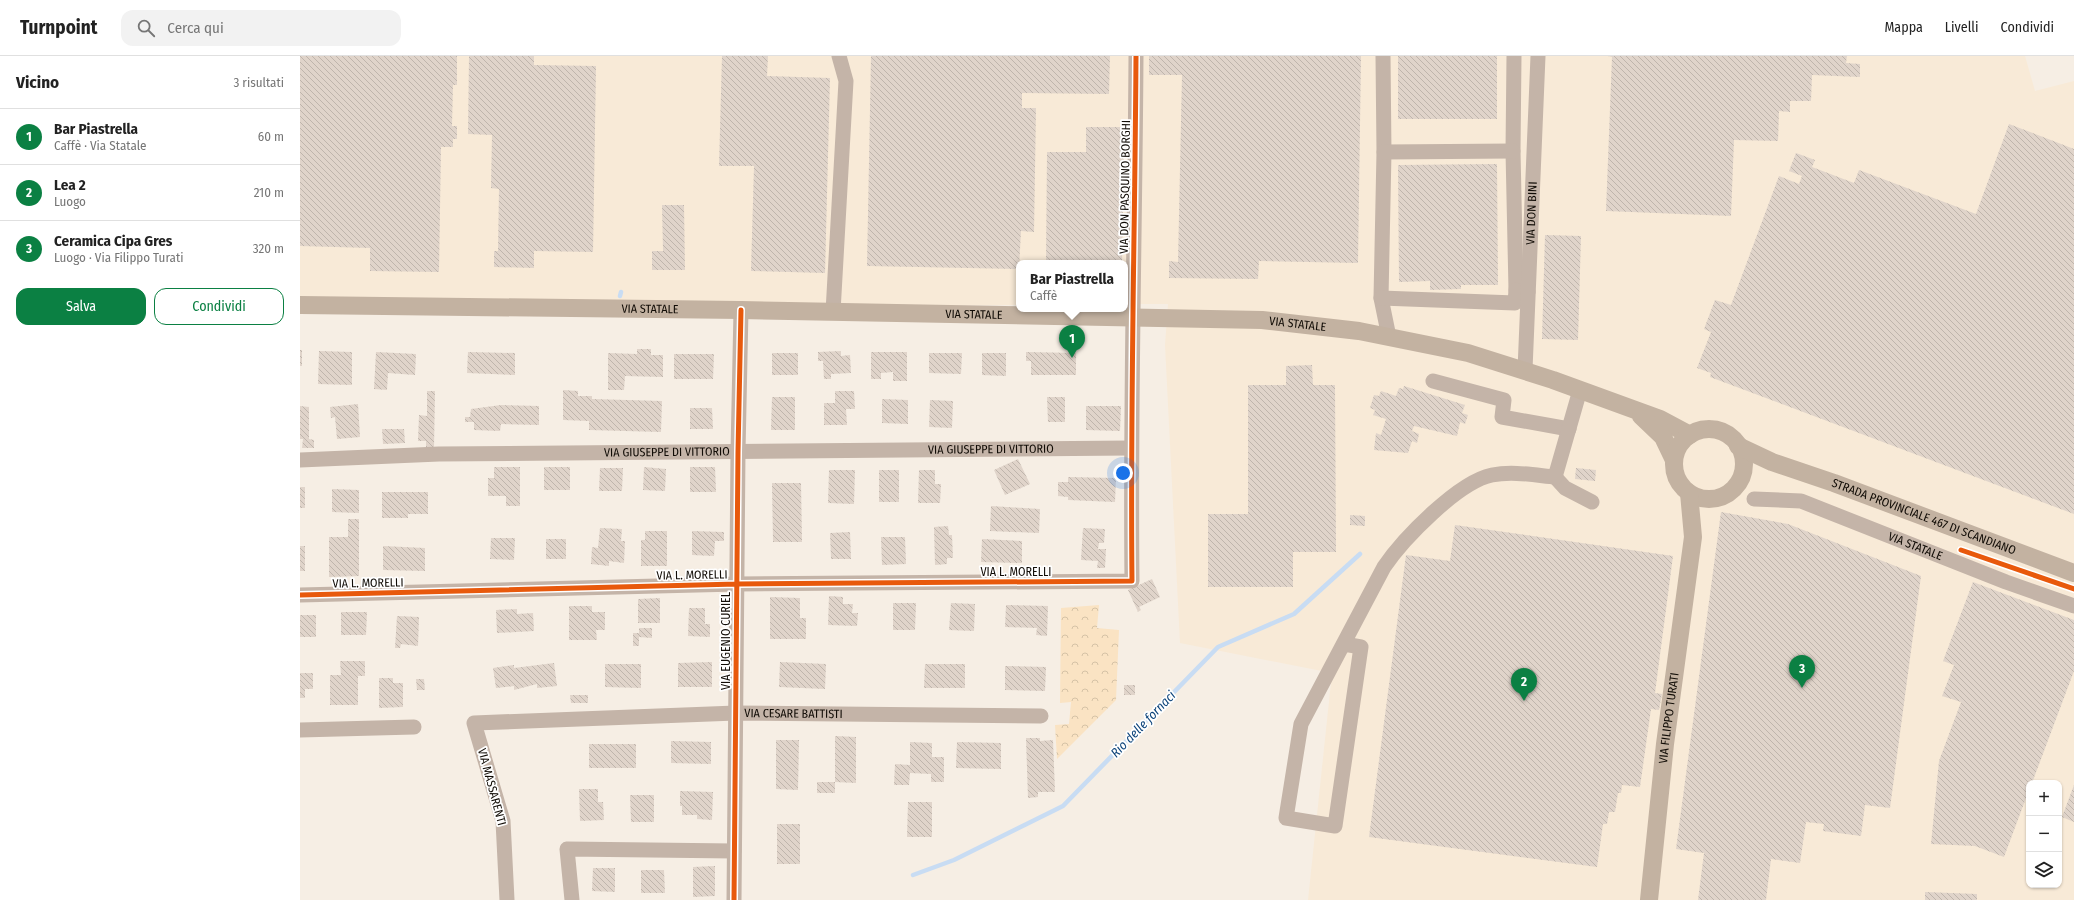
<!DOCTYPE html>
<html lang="it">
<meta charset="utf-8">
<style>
body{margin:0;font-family:"Fira Sans Condensed",sans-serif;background:#f2f2f2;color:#222}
.controls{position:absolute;right:12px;bottom:12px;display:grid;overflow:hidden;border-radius:8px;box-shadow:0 1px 3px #0004}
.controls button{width:36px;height:36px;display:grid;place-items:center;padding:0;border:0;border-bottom:1px solid #e0e0e0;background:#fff;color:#222;font:20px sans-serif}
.you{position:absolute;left:823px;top:417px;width:14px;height:14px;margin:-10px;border:3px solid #fff;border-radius:50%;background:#1a73e8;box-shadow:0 0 0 6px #1a73e833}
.badge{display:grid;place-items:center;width:26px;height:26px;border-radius:50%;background:#0b8043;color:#fff;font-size:13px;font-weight:700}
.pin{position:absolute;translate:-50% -33px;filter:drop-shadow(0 1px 2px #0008)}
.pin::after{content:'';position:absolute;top:21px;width:14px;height:12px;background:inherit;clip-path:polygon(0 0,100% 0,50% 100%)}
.popup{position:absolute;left:716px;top:204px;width:112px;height:52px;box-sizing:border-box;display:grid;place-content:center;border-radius:8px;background:#fff;filter:drop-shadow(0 1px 3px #0005);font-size:13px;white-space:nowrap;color:#767676}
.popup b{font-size:15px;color:#222}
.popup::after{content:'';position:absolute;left:50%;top:100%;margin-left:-8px;border:8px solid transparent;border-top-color:#fff}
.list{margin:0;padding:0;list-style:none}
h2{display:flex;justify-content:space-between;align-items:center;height:52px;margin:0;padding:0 16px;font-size:17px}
h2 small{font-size:13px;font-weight:400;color:#767676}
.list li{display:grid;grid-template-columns:26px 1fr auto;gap:12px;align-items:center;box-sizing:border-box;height:56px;padding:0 16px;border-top:1px solid #e0e0e0}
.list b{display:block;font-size:15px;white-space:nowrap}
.list p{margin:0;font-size:13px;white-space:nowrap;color:#767676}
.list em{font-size:13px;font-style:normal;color:#767676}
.actions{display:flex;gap:8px;padding:12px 16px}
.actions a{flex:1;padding:9px 0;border:1px solid #0b8043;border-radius:12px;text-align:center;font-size:14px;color:#0b8043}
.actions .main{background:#0b8043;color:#fff}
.icon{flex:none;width:22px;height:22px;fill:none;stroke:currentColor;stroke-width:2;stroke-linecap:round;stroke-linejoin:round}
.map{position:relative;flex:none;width:1774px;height:844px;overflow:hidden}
header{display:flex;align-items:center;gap:24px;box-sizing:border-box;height:56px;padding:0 20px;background:#fff;border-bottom:1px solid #e0e0e0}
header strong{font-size:19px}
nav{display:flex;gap:22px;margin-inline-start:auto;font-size:14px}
.search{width:280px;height:36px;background:#f2f2f2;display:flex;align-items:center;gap:10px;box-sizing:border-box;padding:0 14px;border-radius:12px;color:#767676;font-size:15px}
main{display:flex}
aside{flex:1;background:#fff}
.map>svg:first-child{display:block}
</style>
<header>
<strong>Turnpoint</strong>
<div class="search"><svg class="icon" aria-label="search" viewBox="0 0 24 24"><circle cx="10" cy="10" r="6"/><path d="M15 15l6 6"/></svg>Cerca qui</div>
<nav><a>Mappa</a><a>Livelli</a><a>Condividi</a></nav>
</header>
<main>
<aside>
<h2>Vicino<small>3 risultati</small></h2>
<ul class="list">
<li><span class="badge">1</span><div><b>Bar Piastrella</b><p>Caffè · Via Statale</p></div><em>60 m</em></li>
<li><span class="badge">2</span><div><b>Lea 2</b><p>Luogo</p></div><em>210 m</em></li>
<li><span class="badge">3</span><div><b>Ceramica Cipa Gres</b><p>Luogo · Via Filippo Turati</p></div><em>320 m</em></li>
</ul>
<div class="actions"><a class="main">Salva</a><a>Condividi</a></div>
</aside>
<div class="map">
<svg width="1774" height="844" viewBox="0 0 1774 844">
<defs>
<pattern id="park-crowns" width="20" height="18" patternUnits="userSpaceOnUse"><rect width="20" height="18" fill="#fae3c3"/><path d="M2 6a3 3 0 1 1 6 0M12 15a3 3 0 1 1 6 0" fill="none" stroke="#d5c2a6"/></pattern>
<pattern id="building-back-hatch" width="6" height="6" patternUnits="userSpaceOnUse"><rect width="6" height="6" fill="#e0d4ca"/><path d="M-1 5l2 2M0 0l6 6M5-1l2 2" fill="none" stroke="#bfb5ac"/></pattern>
</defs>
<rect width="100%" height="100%" fill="#f6eee4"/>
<path fill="#f8ead7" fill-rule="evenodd" d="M 0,0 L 1725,0 L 1735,35 L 1774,25 L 1774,844 L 1008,844 L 1032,617 L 880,587 L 865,289 L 868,248 L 825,248 L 825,207 L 719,207 L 719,249 L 0,254 ZM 1729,727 L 1759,727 L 1759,829 L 1729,829 Z"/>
<path fill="url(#park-crowns)" d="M 799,549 L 797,572 L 819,574 L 816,644 L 757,703 L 755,669 L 769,668 L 771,646 L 760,647 L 761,552 Z"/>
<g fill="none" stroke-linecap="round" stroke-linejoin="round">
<path stroke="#c8dcf3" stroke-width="4.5" d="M 320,240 L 321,236
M 613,819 L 654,804 L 763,750 L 918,591 L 994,558 L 1060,498"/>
</g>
<path fill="url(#building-back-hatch)" d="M 0,0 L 157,0 L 157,29 L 153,29 L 152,70 L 157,70 L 157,83 L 153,83 L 153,91 L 141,91 L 139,216 L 70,215 L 70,192 L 0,190 Z
M 169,0 L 234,0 L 234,9 L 296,10 L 293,196 L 234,195 L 234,212 L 194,211 L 194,195 L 198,195 L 199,133 L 191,132 L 192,79 L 168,78 Z
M 422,0 L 468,0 L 467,20 L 530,22 L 525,217 L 451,215 L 454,110 L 419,110 Z
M 571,0 L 810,0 L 809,38 L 722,37 L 722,52 L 736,52 L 734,176 L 721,175 L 719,213 L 567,210 Z
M 849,0 L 1061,0 L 1058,207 L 959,205 L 958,223 L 869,222 L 869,205 L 878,206 L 882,19 L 849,19 Z
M 1098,0 L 1197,0 L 1197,63 L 1098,63 Z
M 1308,0 L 1547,0 L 1546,7 L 1560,8 L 1560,21 L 1512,19 L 1511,45 L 1490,45 L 1490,56 L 1479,55 L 1478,85 L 1434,84 L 1431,160 L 1306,155 L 1312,1 Z
M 1709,68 L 1774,93 L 1774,458 L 1410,321 L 1411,317 L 1397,312 L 1411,276 L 1404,273 L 1415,244 L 1431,249 L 1479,120 L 1499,128 L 1502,120 L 1489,115 L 1496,97 L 1515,104 L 1512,111 L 1554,127 L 1559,114 L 1676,158 Z
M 786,71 L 824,71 L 822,207 L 746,207 L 747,96 L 786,96 Z
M 1197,108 L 1198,229 L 1161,229 L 1161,233 L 1130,234 L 1130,225 L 1099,226 L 1098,109 Z
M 362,149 L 384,149 L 385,214 L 352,214 L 352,195 L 363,195 Z
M 1245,179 L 1281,180 L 1278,284 L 1242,283 Z
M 337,293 L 351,293 L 351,299 L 363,299 L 363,321 L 325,320 L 324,334 L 308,334 L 308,297 L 337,298 Z
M 0,294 L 2,294 L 2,310 L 0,310 Z
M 19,295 L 52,296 L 52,329 L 18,328 Z
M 541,295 L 541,300 L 550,299 L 551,317 L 531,318 L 531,323 L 524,323 L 523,305 L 518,305 L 518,296 Z
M 76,296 L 116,298 L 115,319 L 88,317 L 87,334 L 74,333 Z
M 168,296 L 215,297 L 215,319 L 167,317 Z
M 571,296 L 607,296 L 607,325 L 593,325 L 593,316 L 581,317 L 581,323 L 571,323 Z
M 726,296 L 776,297 L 776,319 L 731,319 L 731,305 L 726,305 Z
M 472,297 L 498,297 L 498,319 L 472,319 Z
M 629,297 L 662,297 L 661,318 L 629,317 Z
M 682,297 L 706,297 L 706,320 L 682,319 Z
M 374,298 L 414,298 L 413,323 L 374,323 Z
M 1012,309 L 1013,329 L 1035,329 L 1036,496 L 993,496 L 993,531 L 908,531 L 908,458 L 948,458 L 948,329 L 986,329 L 986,310 Z
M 1104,330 L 1165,349 L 1162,357 L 1168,359 L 1165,368 L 1160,366 L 1157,380 L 1114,370 L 1112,375 L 1119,378 L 1117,387 L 1112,385 L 1108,397 L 1074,394 L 1076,377 L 1081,379 L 1086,363 L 1073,359 L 1075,354 L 1070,352 L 1074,339 L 1079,340 L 1081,335 L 1096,340 L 1099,332 L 1103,333 Z
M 263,334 L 278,335 L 278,340 L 292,340 L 292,343 L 362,345 L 361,376 L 289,374 L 289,365 L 263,364 Z
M 127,335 L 135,335 L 134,392 L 126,392 L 126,385 L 118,385 L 119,359 L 127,360 Z
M 535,335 L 554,335 L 555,353 L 546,353 L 547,369 L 524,369 L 524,347 L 535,347 Z
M 472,341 L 495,341 L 495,374 L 471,374 Z
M 747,341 L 765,341 L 765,366 L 748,366 Z
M 582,343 L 608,344 L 608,368 L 582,367 Z
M 630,344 L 653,345 L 652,372 L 629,371 Z
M 58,348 L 60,381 L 37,383 L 35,361 L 31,362 L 30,351 Z
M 201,349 L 239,350 L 239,369 L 201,368 L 200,375 L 174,374 L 174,366 L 165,366 L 165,361 L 170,361 L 171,353 Z
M 0,350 L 9,351 L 9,383 L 14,384 L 14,392 L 2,392 L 3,383 L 0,383 Z
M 786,350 L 821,350 L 820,375 L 786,374 Z
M 390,352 L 412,352 L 413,373 L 390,373 Z
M 82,373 L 104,373 L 105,387 L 83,388 Z
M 718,403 L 730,428 L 705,439 L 694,414 Z
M 194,411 L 220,411 L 220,450 L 206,450 L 206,440 L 188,440 L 188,422 L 194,422 Z
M 244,411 L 270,411 L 270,434 L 244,434 Z
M 344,411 L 366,413 L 365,435 L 343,434 Z
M 390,411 L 415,411 L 416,436 L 390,436 Z
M 300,412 L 323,412 L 322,435 L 299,435 Z
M 1276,412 L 1296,414 L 1295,425 L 1275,423 Z
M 529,414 L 555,414 L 554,448 L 528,447 Z
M 579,414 L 599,414 L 599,446 L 579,446 Z
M 619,414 L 635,414 L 635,428 L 641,428 L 640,447 L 618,447 Z
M 768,421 L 816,422 L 815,446 L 768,444 L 768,441 L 758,440 L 758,426 L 768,426 Z
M 472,427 L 501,427 L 502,486 L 473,486 Z
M 0,431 L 5,431 L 5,452 L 0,452 Z
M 32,433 L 59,434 L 59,457 L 32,456 Z
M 82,436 L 128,436 L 128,458 L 108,458 L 108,462 L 82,462 Z
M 691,450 L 740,453 L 739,477 L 690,475 Z
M 1421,456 L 1488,468 L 1621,520 L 1590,752 L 1565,749 L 1561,780 L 1523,775 L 1524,768 L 1506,766 L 1500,807 L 1471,803 L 1466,844 L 1398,844 L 1404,797 L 1376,793 Z
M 1050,459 L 1065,460 L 1065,470 L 1050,469 Z
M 48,463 L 59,463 L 59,520 L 29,521 L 29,481 L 48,481 Z
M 1155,469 L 1373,500 L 1355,637 L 1362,638 L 1359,654 L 1351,653 L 1340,731 L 1322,729 L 1321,737 L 1318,737 L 1315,756 L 1309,756 L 1307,768 L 1303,768 L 1297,811 L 1069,781 L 1106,499 L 1150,505 Z
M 648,470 L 649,479 L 652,479 L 653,502 L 647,502 L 647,508 L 635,509 L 634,471 Z
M 300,472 L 322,473 L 321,485 L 325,485 L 324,507 L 309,505 L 309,510 L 291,508 L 292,491 L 298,492 Z
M 783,472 L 805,473 L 804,487 L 799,487 L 798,493 L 806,493 L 805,512 L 797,512 L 798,505 L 781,504 Z
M 345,475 L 367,475 L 367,510 L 341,510 L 341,484 L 345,484 Z
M 392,475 L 424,476 L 424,485 L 415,485 L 414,500 L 392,499 Z
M 550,476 L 551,503 L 531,503 L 530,477 Z
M 581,481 L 605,481 L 606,508 L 582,509 Z
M 191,482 L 215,482 L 214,504 L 190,503 Z
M 246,483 L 266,483 L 266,503 L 246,503 Z
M 682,483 L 722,485 L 722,507 L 681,506 Z
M 0,490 L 5,490 L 5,515 L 0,515 Z
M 83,490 L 125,492 L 125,515 L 83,514 Z
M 852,523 L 860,541 L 839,551 L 841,554 L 838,556 L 828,534 Z
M 1673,526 L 1774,564 L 1774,615 L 1732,727 L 1729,727 L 1729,734 L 1704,801 L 1675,790 L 1631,788 L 1639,705 L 1661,646 L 1642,640 L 1654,609 L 1643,605 Z
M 529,540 L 543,541 L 543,548 L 553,548 L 552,557 L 558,557 L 557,570 L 528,569 Z
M 470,541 L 500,542 L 500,562 L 506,562 L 506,583 L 470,583 Z
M 360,542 L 360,567 L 338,567 L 338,543 Z
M 593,547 L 616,547 L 615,574 L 593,574 Z
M 651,547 L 675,548 L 674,575 L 649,574 Z
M 706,549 L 748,550 L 747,580 L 736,579 L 737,572 L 705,571 Z
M 269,550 L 292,550 L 292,556 L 305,556 L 305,574 L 296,574 L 297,584 L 269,584 Z
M 389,552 L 405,552 L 405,568 L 410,568 L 410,581 L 388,580 Z
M 217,553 L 217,558 L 233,557 L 234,575 L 197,577 L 196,554 Z
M 41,556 L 67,556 L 66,579 L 41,579 Z
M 0,559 L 16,559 L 16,581 L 0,581 Z
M 97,560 L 119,561 L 118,590 L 101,588 L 100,592 L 95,592 Z
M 339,572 L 352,572 L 352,582 L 339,581 L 339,590 L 333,590 L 333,577 L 339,577 Z
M 40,605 L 65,605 L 65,620 L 58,620 L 58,649 L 30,649 L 30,619 L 41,619 Z
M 412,606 L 412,631 L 378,631 L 378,607 Z
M 480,606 L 526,608 L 525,633 L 479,631 Z
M 254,607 L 257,630 L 237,632 L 237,628 L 214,634 L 214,630 L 196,632 L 193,612 L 214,609 L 214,612 Z
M 305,608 L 341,608 L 341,632 L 305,631 Z
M 625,608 L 665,608 L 665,632 L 624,632 Z
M 705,610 L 746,611 L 745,635 L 705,634 Z
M 0,617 L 13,617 L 13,633 L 5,633 L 5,642 L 0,642 Z
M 79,622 L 93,622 L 93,627 L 103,627 L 103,651 L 79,652 Z
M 116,623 L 124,623 L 125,634 L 117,634 Z
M 824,629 L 835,629 L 835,639 L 824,639 Z
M 270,639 L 288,639 L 288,647 L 271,647 Z
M 535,680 L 556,681 L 556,727 L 535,726 Z
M 726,682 L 740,682 L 740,685 L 753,684 L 755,736 L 738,736 L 738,741 L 728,742 Z
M 476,684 L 499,684 L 498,734 L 476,733 Z
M 371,685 L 411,686 L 411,708 L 371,707 Z
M 610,686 L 632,687 L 632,701 L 644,701 L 644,726 L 631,726 L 631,718 L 610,717 L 609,729 L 594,729 L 595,708 L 610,709 Z
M 657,686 L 701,687 L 701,713 L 656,712 Z
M 289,688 L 336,688 L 336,712 L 289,712 Z
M 517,726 L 535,726 L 535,737 L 517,737 Z
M 1774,729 L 1774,766 L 1762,761 Z
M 279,733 L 298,733 L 298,746 L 303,746 L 304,764 L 280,765 Z
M 380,735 L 413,736 L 412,764 L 397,763 L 397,759 L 382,759 L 382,750 L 380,750 Z
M 330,739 L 354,739 L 354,766 L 331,766 Z
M 608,746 L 632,746 L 632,781 L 607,781 Z
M 477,768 L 500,768 L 500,808 L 477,808 Z
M 415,810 L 415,840 L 393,841 L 393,811 Z
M 293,812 L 315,812 L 315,836 L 292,835 Z
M 341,814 L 364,814 L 365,837 L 341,837 Z
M 1625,836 L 1677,838 L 1677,844 L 1625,844 Z"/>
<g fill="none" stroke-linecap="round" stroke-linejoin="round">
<g stroke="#c4b4a8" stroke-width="15">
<path d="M 1083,0 L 1084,96 L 1081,242 L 1089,281"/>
<path d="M 1214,0 L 1213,95 L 1216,234 L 1228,236"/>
<path d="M 1084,96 L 1213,95"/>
<path d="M 1081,242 L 1215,247 L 1216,234"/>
<path d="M 533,256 L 546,25 L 539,0"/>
<path id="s1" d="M 1225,314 L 1238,0"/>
<path d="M 1133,325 L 1204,344 L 1202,361 L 1269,373"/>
<path id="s2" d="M 0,404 L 139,398 L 830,392"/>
<path d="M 1255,421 L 1265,432 L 1292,446"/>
<path id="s3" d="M 1454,443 L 1501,445 L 1706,526 L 1774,550"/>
<path d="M 0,539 L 437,528 L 832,525 C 830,350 835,175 836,0"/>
<path d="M 1044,588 L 1061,591 L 1035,770 L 986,762 L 1001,668 L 1084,511 C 1103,483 1158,426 1192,419 C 1212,415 1234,419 1255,421 L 1280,334"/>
<path d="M 0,674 L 114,671"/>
<path id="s4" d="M 207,844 L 203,765 L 174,667 L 436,657 L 741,660"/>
<path d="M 272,844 L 267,793 L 434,795"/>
<path d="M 434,844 L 438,396 L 441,254"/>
</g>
<g stroke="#c3b2a1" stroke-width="18">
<path id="s5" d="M 0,249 L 441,254 L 962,264 L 1059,275 L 1168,297 L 1253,324 L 1360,363 L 1390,379"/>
<path d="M 1341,360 L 1363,381 L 1374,404"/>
<circle cx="1409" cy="408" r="35"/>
<path id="s6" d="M 1438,390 L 1472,406 L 1534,427 L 1774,517"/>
<path id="s7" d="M 1349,844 L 1365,688 L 1393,481 L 1389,437"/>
</g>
<defs>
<path id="cycleway" d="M 1661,494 L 1774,533
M 0,539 L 437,528 L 832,525 C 830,350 835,175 836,0
M 434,844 L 438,396 L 441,254"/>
</defs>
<use href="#cycleway" stroke="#fff" stroke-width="8"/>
<use href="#cycleway" stroke="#e8590c" stroke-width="5"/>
</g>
<g text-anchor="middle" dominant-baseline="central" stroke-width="3.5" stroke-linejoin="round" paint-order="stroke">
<g font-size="12" fill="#110c06" stroke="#fff">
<text transform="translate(825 131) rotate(-89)">VIA DON PASQUINO BORGHI</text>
<text stroke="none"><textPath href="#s1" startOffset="157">VIA DON BINI</textPath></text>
<text stroke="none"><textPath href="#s5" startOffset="350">VIA STATALE</textPath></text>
<text stroke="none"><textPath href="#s5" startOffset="674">VIA STATALE</textPath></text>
<text stroke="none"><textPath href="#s5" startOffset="998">VIA STATALE</textPath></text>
<text stroke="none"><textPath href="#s2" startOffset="691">VIA GIUSEPPE DI VITTORIO</textPath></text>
<text stroke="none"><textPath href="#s2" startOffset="367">VIA GIUSEPPE DI VITTORIO</textPath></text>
<text stroke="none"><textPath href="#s6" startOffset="199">STRADA PROVINCIALE 467 DI SCANDIANO</textPath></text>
<text stroke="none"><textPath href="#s3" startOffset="170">VIA STATALE</textPath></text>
<text x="716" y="516">VIA L. MORELLI</text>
<text transform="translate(392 519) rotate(-1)">VIA L. MORELLI</text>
<text transform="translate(68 527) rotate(-1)">VIA L. MORELLI</text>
<text transform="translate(426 585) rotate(-90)">VIA EUGENIO CURIEL</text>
<text stroke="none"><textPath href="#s4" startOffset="501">VIA CESARE BATTISTI</textPath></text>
<text stroke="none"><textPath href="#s7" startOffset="183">VIA FILIPPO TURATI</textPath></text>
<text transform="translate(192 731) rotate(75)">VIA MASSARENTI</text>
</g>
<g font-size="13" font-style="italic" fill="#0d447b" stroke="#fff">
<text transform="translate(843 668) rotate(-46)">Rio delle fornaci</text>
</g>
</g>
</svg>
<div class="controls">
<button>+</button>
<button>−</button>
<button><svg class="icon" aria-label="layers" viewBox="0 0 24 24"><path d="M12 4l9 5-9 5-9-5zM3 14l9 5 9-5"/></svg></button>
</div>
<div class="you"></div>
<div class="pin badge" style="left:772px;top:302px">1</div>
<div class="popup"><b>Bar Piastrella</b>Caffè</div>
<div class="pin badge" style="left:1224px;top:645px">2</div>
<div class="pin badge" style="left:1502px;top:632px">3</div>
</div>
</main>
